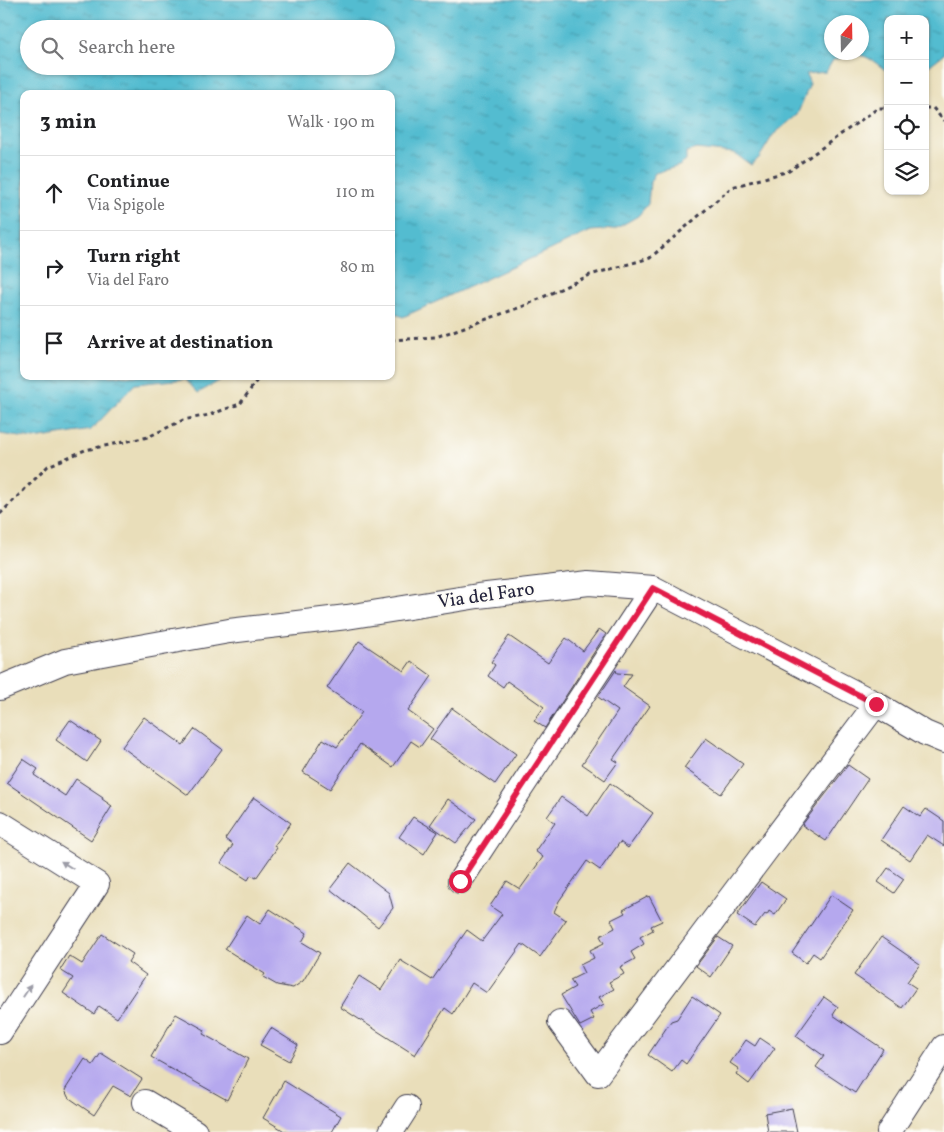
<!DOCTYPE html>
<meta charset="utf-8">
<style>
body{margin:0;font-family:Vollkorn,serif;background:#f6f6f6;color:#202124}
.controls{position:absolute;right:15px;top:15px;display:grid;overflow:hidden;border-radius:10px;box-shadow:0 1px 4px #0004}
.controls button{width:45px;height:45px;display:grid;place-items:center;padding:0;border:0;border-bottom:1px solid #e0e0e0;background:#fff;color:#202124;font:25px sans-serif}
.compass{position:absolute;left:824px;top:15px;width:45px;height:45px;border-radius:50%;background:#fff;box-shadow:0 1px 4px #0004;rotate:20deg}
.stop{position:absolute;width:15px;height:15px;margin:-11px;border:4px solid #e11d48;border-radius:50%;background:#fff}
.stop.end{background:#e11d48;border-color:#fff;box-shadow:0 1px 5px #0008}
.list{margin:0;padding:0;list-style:none}
h2{display:flex;justify-content:space-between;align-items:center;height:65px;margin:0;padding:0 20px;font-size:21px}
h2 small{font-size:16px;font-weight:400;color:#757577}
.list li{display:grid;grid-template-columns:32px 1fr auto;gap:15px;align-items:center;box-sizing:border-box;height:75px;padding:0 20px;border-top:1px solid #e0e0e0}
.list b{display:block;font-size:19px;white-space:nowrap}
.list p{margin:0;font-size:16px;white-space:nowrap;color:#757577}
.list em{font-size:16px;font-style:normal;color:#757577}
.icon{flex:none;width:28px;height:28px;fill:none;stroke:currentColor;stroke-width:2;stroke-linecap:round;stroke-linejoin:round}
.map{position:relative;flex:none;width:944px;height:1132px;overflow:hidden}
.search{position:absolute;background:#fff;box-shadow:0 1px 4px #0004;left:20px;top:20px;width:375px;height:55px;display:flex;align-items:center;gap:12px;box-sizing:border-box;padding:0 18px;border-radius:28px;color:#757577;font-size:19px}
.panel{position:absolute;background:#fff;box-shadow:0 1px 4px #0004;left:20px;top:90px;width:375px;height:290px;border-radius:10px}
.map>svg:first-child{display:block}
</style>
<div class="map">
<svg width="944" height="1132" viewBox="0 0 944 1132">
<defs>
<pattern id="water-ripples" width="26" height="14" patternUnits="userSpaceOnUse" patternTransform="scale(1.25)"><rect width="26" height="14" fill="#53bcd0"/><path d="M2 4q2-2 4 0t4 0M15 11q2-2 4 0t4 0" fill="none" stroke="#4498aa"/></pattern>
</defs>
<rect width="100%" height="100%" fill="#fdfcf7"/>
<filter id="ink" filterUnits="userSpaceOnUse"><feTurbulence type="fractalNoise" baseFrequency=".02" numOctaves="2"/><feDisplacementMap in="SourceGraphic" scale="10" xChannelSelector="R" yChannelSelector="G"/><feConvolveMatrix kernelMatrix="1 2 1 2 8 2 1 2 1" color-interpolation-filters="sRGB"/></filter>
<filter id="wash" filterUnits="userSpaceOnUse"><feTurbulence type="fractalNoise" baseFrequency=".0096" numOctaves="4" result="noise"/><feDisplacementMap in="SourceGraphic" scale="20" xChannelSelector="R" yChannelSelector="G"/><feGaussianBlur stdDeviation="1.12" result="paint"/><feColorMatrix in="noise" values="0 0 0 0 0 0 0 0 0 0 0 0 0 0 0 0 0 1.4 0 .05"/><feComposite in="paint" operator="in"/></filter>
<g filter="url(#wash)">
<rect width="100%" height="100%" fill="#e9deba"/>
<path fill="url(#water-ripples)" stroke="#3a6f86" fill-rule="evenodd" d="M 0,0 L 944,0 L 944,54 L 925,69 L 925,19 L 888,19 L 888,72 C 864,54 863,51 833,60 L 826,72 L 806,74 L 810,84 L 797,115 L 773,135 L 759,158 L 751,165 L 734,153 L 696,149 L 686,152 L 686,161 L 679,166 L 655,173 L 650,182 L 648,204 L 638,216 L 615,229 L 591,231 L 403,317 L 391,312 L 391,94 L 24,94 L 24,376 L 228,376 L 198,393 L 185,379 L 135,384 L 91,430 L 34,439 L 0,434 ZM 832,22 L 862,22 L 862,52 L 832,52 ZM 29,29 L 386,29 L 386,66 L 29,66 Z"/>
<g id="blocks">
<path fill="#b5a8ee" d="M 599,629 L 606,634 L 545,728 L 534,721 L 544,707 L 507,681 L 503,687 L 488,676 L 495,665 L 491,662 L 509,636 L 548,663 L 566,638 L 583,651 Z
M 359,641 L 404,671 L 411,661 L 432,676 L 408,711 L 433,729 L 420,747 L 411,741 L 393,767 L 360,744 L 330,789 L 303,772 L 323,739 L 337,747 L 362,712 L 327,688 Z
M 616,670 L 617,673 L 632,674 L 623,687 L 650,706 L 613,759 L 618,762 L 605,780 L 582,764 L 618,711 L 598,697 Z
M 452,708 L 516,754 L 495,784 L 430,739 Z
M 144,717 L 183,745 L 195,729 L 222,749 L 188,795 L 122,747 Z
M 70,720 L 101,741 L 87,762 L 56,740 Z
M 706,738 L 743,764 L 721,794 L 684,768 Z
M 23,759 L 38,769 L 34,775 L 65,796 L 76,779 L 103,797 L 102,799 L 112,806 L 91,840 L 7,783 Z
M 848,765 L 868,779 L 826,841 L 802,825 Z
M 610,783 L 653,813 L 628,848 L 620,842 L 600,870 L 587,861 L 559,901 L 554,912 L 566,920 L 540,957 L 522,944 L 487,993 L 472,983 L 453,1014 L 445,1008 L 415,1055 L 340,1007 L 359,976 L 381,990 L 400,960 L 432,980 L 467,930 L 482,941 L 502,914 L 490,906 L 507,881 L 520,889 L 543,857 L 535,851 L 555,823 L 547,817 L 561,797 L 588,816 Z
M 254,797 L 291,823 L 274,846 L 277,848 L 256,878 L 251,875 L 248,880 L 221,863 L 233,845 L 225,839 Z
M 448,799 L 476,819 L 456,843 L 430,825 Z
M 904,806 L 920,817 L 926,809 L 944,821 L 944,846 L 927,835 L 910,860 L 881,840 Z
M 413,817 L 438,832 L 424,854 L 399,837 Z
M 350,863 L 389,893 L 393,908 L 378,927 L 330,889 Z
M 888,868 L 904,879 L 894,893 L 878,882 Z
M 761,882 L 786,899 L 775,915 L 769,911 L 767,915 L 765,914 L 755,927 L 737,915 Z
M 831,895 L 853,910 L 820,958 L 813,953 L 806,963 L 792,953 Z
M 649,896 L 662,921 L 651,926 L 653,930 L 640,937 L 644,944 L 631,952 L 635,959 L 620,967 L 624,974 L 609,982 L 614,989 L 599,997 L 604,1004 L 590,1012 L 594,1019 L 580,1026 L 561,995 L 575,987 L 570,980 L 584,973 L 580,965 L 594,958 L 590,950 L 604,943 L 600,936 L 615,928 L 611,920 L 625,913 L 623,910 Z
M 270,909 L 307,933 L 302,942 L 320,953 L 303,981 L 293,988 L 277,985 L 263,977 L 265,974 L 225,949 L 247,915 L 260,924 Z
M 102,934 L 133,954 L 128,962 L 146,975 L 117,1018 L 99,1006 L 94,1014 L 63,993 L 73,978 L 60,970 L 69,956 L 82,964 Z
M 718,937 L 732,946 L 711,977 L 696,966 Z
M 881,937 L 920,964 L 907,982 L 916,988 L 902,1008 L 854,975 Z
M 692,996 L 720,1015 L 686,1064 L 681,1060 L 672,1072 L 648,1055 L 671,1021 L 677,1019 Z
M 824,997 L 838,1007 L 833,1015 L 883,1049 L 855,1093 L 816,1067 L 824,1056 L 796,1036 Z
M 176,1014 L 205,1030 L 203,1034 L 248,1059 L 227,1100 L 151,1057 Z
M 271,1028 L 298,1045 L 289,1061 L 260,1045 Z
M 760,1038 L 775,1048 L 749,1084 L 736,1074 L 739,1069 L 730,1063 L 746,1040 L 755,1046 Z
M 101,1053 L 142,1079 L 131,1096 L 113,1086 L 94,1115 L 68,1097 L 65,1090 L 85,1059 L 93,1065 Z
M 284,1081 L 341,1116 L 332,1132 L 286,1132 L 263,1118 Z
M 792,1108 L 797,1132 L 768,1132 L 765,1113 Z"/>
</g>
</g>
<g filter="url(#ink)">
<use href="#blocks" fill-opacity="0" stroke="#403e4e" stroke-width="1"/>
<g fill="none" stroke-linecap="round" stroke-linejoin="round">
<defs>
<path id="minor" d="M 0,688 L 65,661 L 134,648 L 229,631 L 347,617 L 478,596 L 589,583 L 653,588 L 876,704 L 925,733 L 944,741
M 0,823 L 97,884 L 0,1032
M 460,881 L 653,588
M 560,1022 L 598,1074 L 876,704
M 145,1102 L 195,1132
M 391,1132 L 407,1107
M 889,1132 L 944,1047"/>
</defs>
<use href="#minor" stroke="#403e4e" stroke-width="26"/>
<path stroke="#403e4e" stroke-width="3" stroke-dasharray="4 4" stroke-linecap="butt" d="M 925,108 L 933,108 L 944,121
M 391,340 L 436,337 L 524,306 L 590,275 L 650,258 L 732,187 L 789,171 L 878,108 L 888,108
M 0,514 L 48,466 L 85,450 L 148,437 L 183,420 L 209,415 L 240,404 L 260,376"/>
<use href="#minor" stroke="#fff" stroke-width="24"/>
</g>
<defs><path id="oneway-solid" d="M-6-.8H1V-3.2L6.5 0L1 3.2V.8H-6Z" transform="scale(1.25)"/></defs>
<g fill="#9c9ca7">
<use href="#oneway-solid" transform="translate(67 865) rotate(-148)"/>
<use href="#oneway-solid" transform="translate(27 991) rotate(-57)"/>
</g>
</g>
<g fill="none" stroke-linecap="round" stroke-linejoin="round" filter="url(#ink)">
<path stroke="#e11d48" stroke-width="6" d="M 460,881 L 653,588 L 876,704"/>
</g>
<g text-anchor="middle" dominant-baseline="central" stroke-width="4" stroke-linejoin="round" paint-order="stroke">
<g font-size="19" fill="#22223b" stroke="#fdfcf7">
<text transform="translate(486 596) rotate(-8)">Via del Faro</text>
</g>
</g>
</svg>
<div class="controls">
<button>+</button>
<button>−</button>
<button><svg class="icon" aria-label="locate" viewBox="0 0 24 24"><circle cx="12" cy="12" r="6"/><path d="M12 2v4M12 18v4M2 12h4M18 12h4"/></svg></button>
<button><svg class="icon" aria-label="layers" viewBox="0 0 24 24"><path d="M12 4l9 5-9 5-9-5zM3 14l9 5 9-5"/></svg></button>
</div>
<svg class="compass" viewBox="-18 -18 36 36"><path d="M0-13l5 13h-10z" fill="#e53935"/><path d="M0 13l5-13h-10z" fill="#757577"/></svg>
<div class="stop" style="left:460px;top:881px"></div>
<div class="stop end" style="left:876px;top:704px"></div>
<div class="search"><svg class="icon" aria-label="search" viewBox="0 0 24 24"><circle cx="10" cy="10" r="6"/><path d="M15 15l6 6"/></svg>Search here</div>
<section class="panel">
<h2>3 min<small>Walk · 190 m</small></h2>
<ul class="list">
<li><svg class="icon" aria-label="ahead" viewBox="0 0 24 24"><path d="M12 20V5M6 11l6-6 6 6"/></svg><div><b>Continue</b><p>Via Spigole</p></div><em>110 m</em></li>
<li><svg class="icon" aria-label="right" viewBox="0 0 24 24"><path d="M7 20v-9h11M14 6l5 5-5 5"/></svg><div><b>Turn right</b><p>Via del Faro</p></div><em>80 m</em></li>
<li><svg class="icon" aria-label="arrive" viewBox="0 0 24 24"><path d="M6 21V4h12l-3 4 3 4H6"/></svg><div><b>Arrive at destination</b></div></li>
</ul>
</section>
</div>
